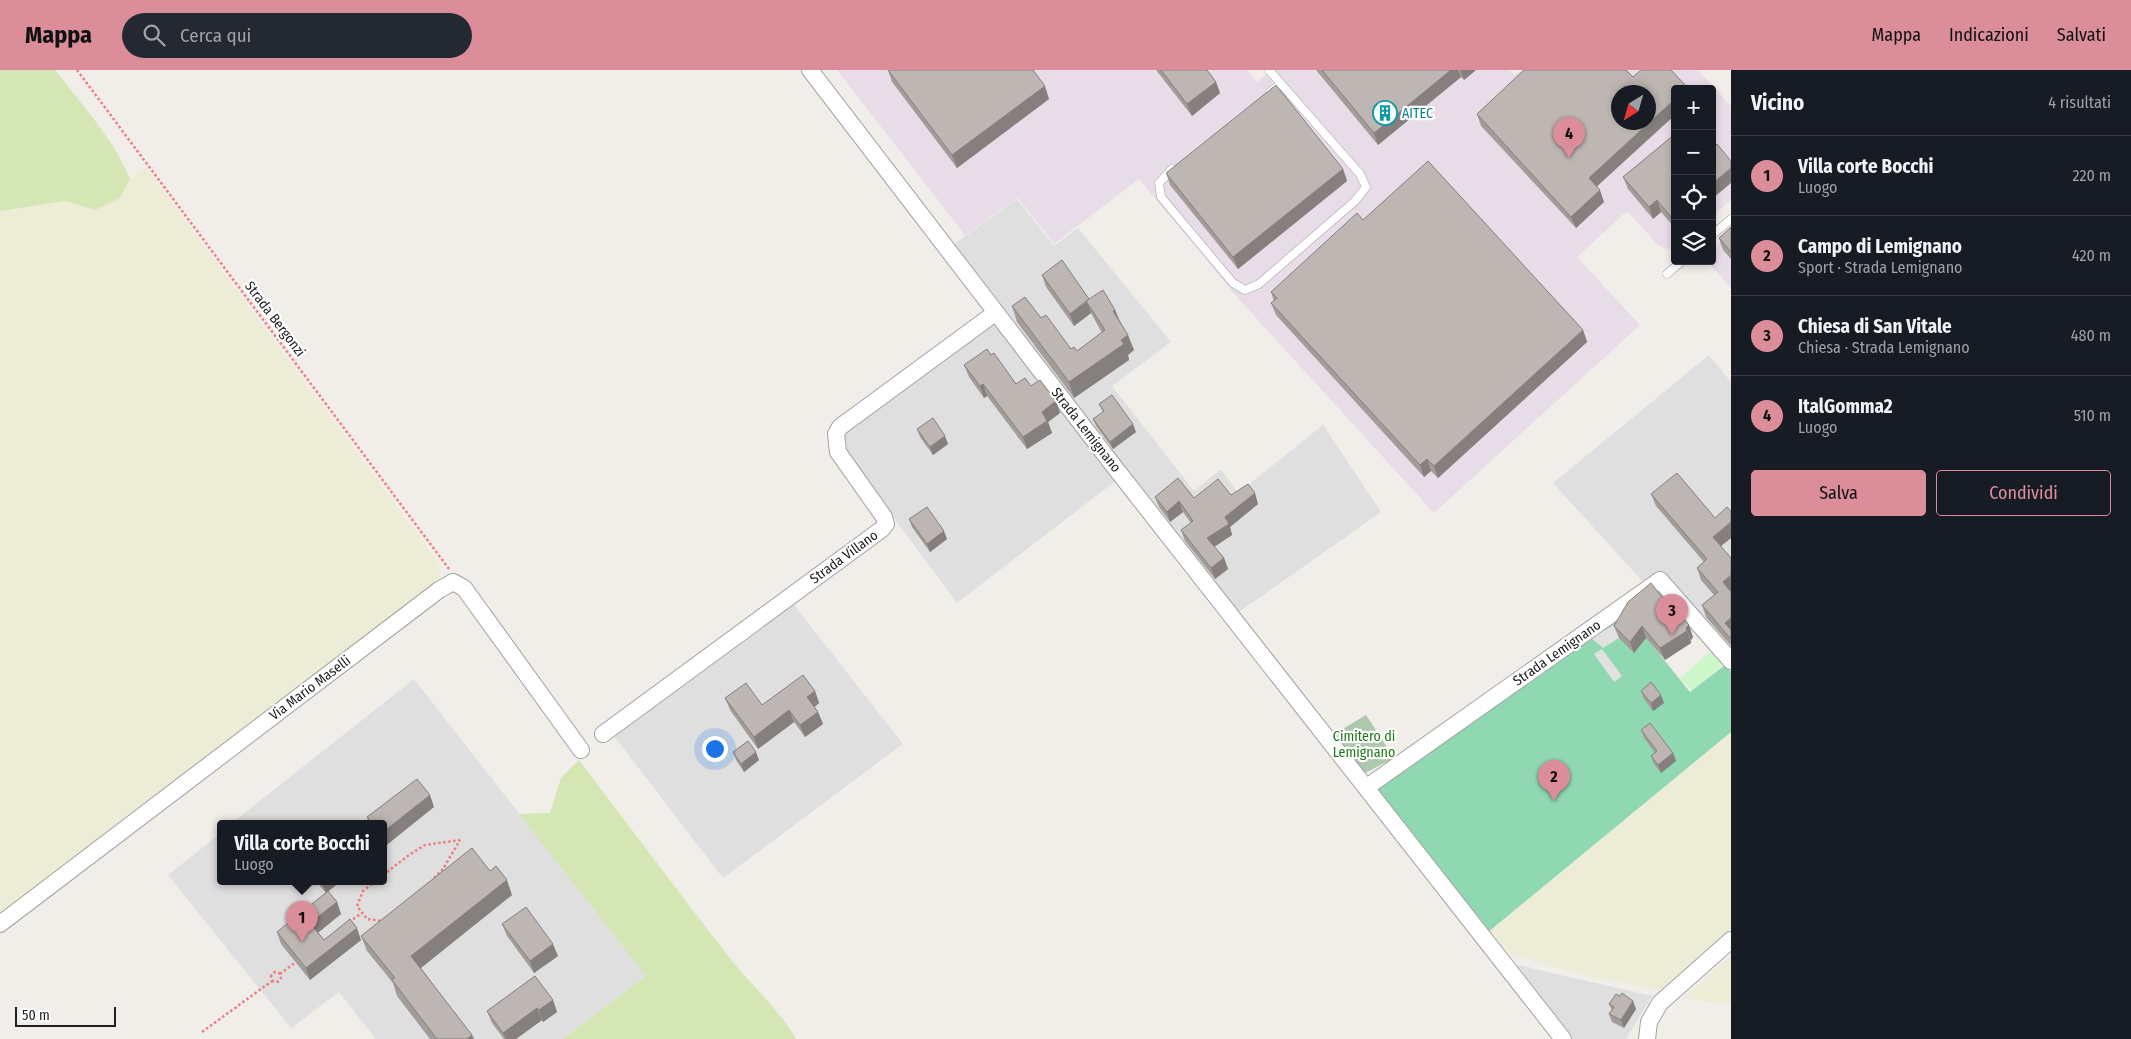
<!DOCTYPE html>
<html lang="it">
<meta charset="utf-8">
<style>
body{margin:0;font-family:"Fira Sans Condensed",sans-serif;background:#242831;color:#f1f3f6}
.controls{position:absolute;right:15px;top:15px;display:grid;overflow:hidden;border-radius:5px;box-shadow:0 2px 8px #0003}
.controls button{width:45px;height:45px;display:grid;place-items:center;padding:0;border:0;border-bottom:1px solid #363941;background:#171b24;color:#f1f3f6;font:25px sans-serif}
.compass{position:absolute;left:1611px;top:15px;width:45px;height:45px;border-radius:50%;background:#171b24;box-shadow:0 2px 8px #0003;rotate:217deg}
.scale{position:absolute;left:15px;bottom:12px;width:101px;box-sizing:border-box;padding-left:5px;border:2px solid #212121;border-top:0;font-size:14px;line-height:18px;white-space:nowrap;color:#212121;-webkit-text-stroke:4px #fff;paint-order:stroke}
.you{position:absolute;left:714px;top:678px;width:18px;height:18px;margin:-12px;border:4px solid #fff;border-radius:50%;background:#1a73e8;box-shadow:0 0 0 8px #1a73e833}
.badge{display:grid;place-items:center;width:32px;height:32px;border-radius:50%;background:#db8e9a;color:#111;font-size:16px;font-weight:700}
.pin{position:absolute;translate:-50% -41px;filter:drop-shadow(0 1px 2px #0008)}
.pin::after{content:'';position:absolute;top:26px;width:18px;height:15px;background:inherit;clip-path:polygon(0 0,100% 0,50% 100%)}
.popup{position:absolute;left:217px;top:750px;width:170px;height:65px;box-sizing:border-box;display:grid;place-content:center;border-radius:5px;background:#171b24;filter:drop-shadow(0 1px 4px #0005);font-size:16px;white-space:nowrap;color:#9ea1a6}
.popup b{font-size:19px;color:#f1f3f6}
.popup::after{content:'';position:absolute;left:50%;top:100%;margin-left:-10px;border:10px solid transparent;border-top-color:#171b24}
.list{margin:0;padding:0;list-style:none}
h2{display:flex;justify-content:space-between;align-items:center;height:65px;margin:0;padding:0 20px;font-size:21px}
h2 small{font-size:16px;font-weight:400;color:#9ea1a6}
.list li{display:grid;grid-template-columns:32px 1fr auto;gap:15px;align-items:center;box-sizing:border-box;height:80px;padding:0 20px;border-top:1px solid #363941}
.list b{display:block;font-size:19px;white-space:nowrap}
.list p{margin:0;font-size:16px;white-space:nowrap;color:#9ea1a6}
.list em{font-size:16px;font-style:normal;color:#9ea1a6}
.actions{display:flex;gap:10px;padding:15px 20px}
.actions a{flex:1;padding:11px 0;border:1px solid #db8e9a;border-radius:5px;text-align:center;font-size:18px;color:#db8e9a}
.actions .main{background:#db8e9a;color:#111}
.icon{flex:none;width:28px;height:28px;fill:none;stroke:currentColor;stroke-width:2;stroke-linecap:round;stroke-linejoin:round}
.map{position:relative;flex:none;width:1731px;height:969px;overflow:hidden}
header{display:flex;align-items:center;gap:30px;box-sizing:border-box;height:70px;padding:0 25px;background:#db8e9a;color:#111}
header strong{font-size:24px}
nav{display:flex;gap:28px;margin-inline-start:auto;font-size:18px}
.search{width:350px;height:45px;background:#242831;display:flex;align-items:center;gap:12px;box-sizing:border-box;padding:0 18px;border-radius:28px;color:#9ea1a6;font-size:19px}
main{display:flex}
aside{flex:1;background:#171b24}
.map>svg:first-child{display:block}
</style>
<header>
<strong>Mappa</strong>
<div class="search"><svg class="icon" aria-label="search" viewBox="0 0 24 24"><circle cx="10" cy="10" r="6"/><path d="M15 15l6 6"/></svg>Cerca qui</div>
<nav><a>Mappa</a><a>Indicazioni</a><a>Salvati</a></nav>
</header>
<main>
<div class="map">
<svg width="1731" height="969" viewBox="0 0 1731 969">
<rect width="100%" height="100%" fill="#f1ede9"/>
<path fill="#dfdfdf" d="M 1017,129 L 1054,176 L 1078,158 L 1171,272 L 1112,316 L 1194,421 L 1221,399 L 1238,423 L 1323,355 L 1381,442 L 1239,542 L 1118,409 L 957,533 L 844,381 L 844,361 L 1005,241 L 954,174 Z
M 1709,285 L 1731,312 L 1731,587 L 1660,511 L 1645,514 L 1553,413 Z
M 790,530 L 903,674 L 723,808 L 611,662 Z
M 414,609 L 646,906 L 563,969 L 376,969 L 339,922 L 291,958 L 168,805 L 221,763 L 221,811 L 383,811 L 383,753 L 232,753 Z
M 1518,895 L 1652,926 L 1626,969 L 1554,969 L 1506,904 Z"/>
<path fill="#e9dce9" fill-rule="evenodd" d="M 837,0 L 1247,0 L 1257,12 L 1271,0 L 1510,0 L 1514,5 L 1521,0 L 1698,0 L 1731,36 L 1731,130 L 1712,146 L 1712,19 L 1675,19 L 1675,177 L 1668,179 L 1659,176 L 1627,141 L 1577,187 L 1640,255 L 1434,443 L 1237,227 L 1139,109 L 1054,174 L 1018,128 L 965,165 ZM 1618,22 L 1648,22 L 1648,52 L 1618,52 Z
M 1731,163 L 1731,218 L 1707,191 L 1712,191 L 1712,180 Z"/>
<path fill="#edecd7" d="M 146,97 L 440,495 L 438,511 L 0,847 L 0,141 L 65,131 L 95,140 L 120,128 L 130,109 Z
M 1731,662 L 1731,858 L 1660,920 L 1588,906 L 1512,885 L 1487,863 Z
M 1731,886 L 1731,935 L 1683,928 Z"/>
<path fill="#d3e6b4" d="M 0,0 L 55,0 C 82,35 113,68 130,109 L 120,128 L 95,140 L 65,131 L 0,141 Z
M 579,690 C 629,756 678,822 729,887 C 750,914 779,939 796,969 L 563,969 L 646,906 L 519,744 L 550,743 L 561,708 Z"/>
<path fill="#acc8ad" d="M 1366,645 L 1394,688 L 1363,704 L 1334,664 Z"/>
<path fill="#cef6cb" d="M 1711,581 L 1722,596 L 1692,621 L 1680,608 Z"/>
<path fill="#8fd8b2" d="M 1627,544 L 1690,622 L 1725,595 L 1731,602 L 1731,662 L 1487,863 L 1373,720 L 1374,715 Z"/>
<path fill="#e1e1e1" d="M 1633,544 L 1619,568 L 1603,578 L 1591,568 Z
M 1602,579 L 1622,606 L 1614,612 L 1594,584 Z"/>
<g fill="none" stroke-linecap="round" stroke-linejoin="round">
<defs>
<path id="lane" d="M 1270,22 L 1281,14
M 1172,99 L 1159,113 L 1161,127 L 1233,213 L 1245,220 L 1259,214 L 1355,131 L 1366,117 L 1360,104 L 1269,0
M 1712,165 L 1731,149
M 1667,204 L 1682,191"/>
<path id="street" d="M 810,0 L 1116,399 L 1563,969
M 603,664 L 882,459 L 886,454 L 884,447 L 838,382 L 836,364 L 840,357 L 995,243
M 1367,717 L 1660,510 L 1731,591
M 0,854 L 439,520 L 453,512 L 464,518 L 581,680
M 1647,969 L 1649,952 L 1660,933 L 1731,870"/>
</defs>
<use href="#lane" stroke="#a2a2a2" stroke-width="9"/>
<use href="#street" stroke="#a2a2a2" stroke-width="18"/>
<path stroke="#ef7c80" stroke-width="2.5" stroke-dasharray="2.5 2.5" stroke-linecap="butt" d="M 77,0 L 449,499
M 383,805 L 409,785 L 425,775 L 460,770
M 434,808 L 443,799 L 460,770
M 376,811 L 363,821 L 357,836 L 367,849 L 382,851
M 349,852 L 362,843
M271 907a5 5 0 1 1 10 0a5 5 0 1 1-10 0Z
M 280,904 L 296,892
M 202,962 L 272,911"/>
<use href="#lane" stroke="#fff" stroke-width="8"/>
<use href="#street" stroke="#fff" stroke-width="16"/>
</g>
<path fill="#a39d99" d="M 888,0 L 1049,29 L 957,98 L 892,12 Z
M 1156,0 L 1207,0 L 1216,12 L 1220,23 L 1192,46 Z
M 1316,0 L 1476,0 L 1464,10 L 1461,7 L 1378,75 Z
M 1633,7 L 1687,17 L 1688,19 L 1675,19 L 1597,117 L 1604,132 L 1576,158 L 1481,56 L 1477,44 Z
M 1675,64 L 1675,158 L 1661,142 L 1653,149 L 1628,119 L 1623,107 Z
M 1343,99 L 1347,111 L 1238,199 L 1170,115 L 1166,103 Z
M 1363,150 L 1583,260 L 1587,272 L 1438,408 L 1431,401 L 1424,407 L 1276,245 L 1271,233 L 1274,231 L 1271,222 Z
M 1731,157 L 1731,189 L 1723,180 L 1719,168 Z
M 1042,205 L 1089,229 L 1115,240 L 1120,251 L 1134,280 L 1128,285 L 1129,290 L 1074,328 L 1017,252 L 1012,236 L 1041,248 L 1071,279 L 1077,281 L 1102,263 L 1091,243 L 1074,256 L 1046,217 Z
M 991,285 L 1016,314 L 1031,316 L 1056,331 L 1060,343 L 1048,352 L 1052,363 L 1027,379 L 987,326 L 984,328 L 969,307 L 964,295 Z
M 1099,334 L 1136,362 L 1113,379 L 1096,356 L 1093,349 L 1103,342 Z
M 917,359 L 948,374 L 933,385 L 920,367 Z
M 1651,424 L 1731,468 L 1721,476 L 1731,522 L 1731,576 L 1706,547 L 1702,535 L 1714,525 L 1701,510 L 1697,498 L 1704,492 L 1656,436 Z
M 1231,425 L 1258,434 L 1230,457 L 1232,465 L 1214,477 L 1224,488 L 1228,499 L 1215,509 L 1185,471 L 1181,460 L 1191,453 L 1183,442 L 1170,452 L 1159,437 L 1155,427 L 1194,428 Z
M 909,449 L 947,469 L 930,482 L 912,457 Z
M 1675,544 L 1693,567 L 1691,570 L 1691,573 L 1665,590 L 1646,568 L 1634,583 L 1619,568 L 1614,556 Z
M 815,621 L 819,633 L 814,637 L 818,642 L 823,654 L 805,667 L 794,652 L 758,679 L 730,640 L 725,628 L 762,635 Z
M 1641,621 L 1664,633 L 1653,641 L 1644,629 Z
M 1641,660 L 1673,683 L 1676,691 L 1661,703 L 1654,694 L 1651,686 L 1655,683 L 1644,668 Z
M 733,682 L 759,690 L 744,702 L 736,690 Z
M 490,801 L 512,825 L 421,898 L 474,969 L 430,969 L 397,926 L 393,913 L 367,881 L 361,866 Z
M 316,811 L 341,811 L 326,823 Z
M 337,832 L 341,844 L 318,863 L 324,870 L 361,870 L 310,910 L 281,874 L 277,862 Z
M 502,854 L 558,886 L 534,903 L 507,866 Z
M 1620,926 L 1636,939 L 1624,958 L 1612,952 L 1609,944 L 1612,940 L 1609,934 Z
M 553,930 L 557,942 L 543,952 L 542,950 L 516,969 L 504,969 L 492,953 L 487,941 Z"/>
<path fill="#857f7d" d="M 1451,0 L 1458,0 L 1461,7 L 1378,75 L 1374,63 Z
M 1460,0 L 1476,0 L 1464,10 Z
M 1216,12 L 1220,23 L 1192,46 L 1187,34 Z
M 1045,16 L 1049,29 L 957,98 L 952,85 Z
M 1675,29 L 1675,45 L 1593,120 L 1589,108 Z
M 1731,98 L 1731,113 L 1712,129 L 1712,114 Z
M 1343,99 L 1347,111 L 1238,199 L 1233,187 Z
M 1600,120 L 1604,132 L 1576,158 L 1571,147 Z
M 1657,130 L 1661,142 L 1653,149 L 1649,137 Z
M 1675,145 L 1675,156 L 1672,148 Z
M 1087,232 L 1091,243 L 1074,256 L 1070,244 Z
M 1115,240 L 1121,255 L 1113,241 Z
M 1583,260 L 1587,272 L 1438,408 L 1434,396 Z
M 1128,265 L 1134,280 L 1128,285 L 1129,290 L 1074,328 L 1069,312 Z
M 983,314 L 987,326 L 984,328 L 980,316 Z
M 1056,331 L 1060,343 L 1048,352 L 1052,363 L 1027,379 L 1023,367 L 1042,342 Z
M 1133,354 L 1136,362 L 1113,379 L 1110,372 Z
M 945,366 L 948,374 L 933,385 L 930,377 Z
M 1427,389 L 1431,401 L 1424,407 L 1420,395 Z
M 1255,423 L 1258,434 L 1230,457 L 1232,465 L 1211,479 L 1207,468 L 1225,447 Z
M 1179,431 L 1183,442 L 1170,452 L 1167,442 Z
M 1731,452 L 1731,468 L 1717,479 L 1713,467 Z
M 944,461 L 947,469 L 930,482 L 927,474 Z
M 1224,488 L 1228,499 L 1215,509 L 1211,498 Z
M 1731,505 L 1731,520 L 1727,524 L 1723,512 Z
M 1731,548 L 1731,563 L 1725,553 Z
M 1689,555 L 1693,567 L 1691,570 L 1686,558 Z
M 1642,556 L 1646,568 L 1634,583 L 1630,572 Z
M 1687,561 L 1691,573 L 1665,590 L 1660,578 Z
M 815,621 L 819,633 L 812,639 L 807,627 Z
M 1661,625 L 1664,633 L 1653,641 L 1651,633 Z
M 789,640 L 794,652 L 758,679 L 754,667 Z
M 818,642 L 823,654 L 805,667 L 800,655 Z
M 756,682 L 759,690 L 744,702 L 741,694 Z
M 1673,683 L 1676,691 L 1661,703 L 1658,695 Z
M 430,725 L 434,737 L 383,778 L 383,762 Z
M 507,810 L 512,825 L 417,901 L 411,886 Z
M 321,811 L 341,811 L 326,823 Z
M 337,832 L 341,844 L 315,865 L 310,853 Z
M 357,858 L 361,870 L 310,910 L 306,898 Z
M 553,874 L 558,886 L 534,903 L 530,891 Z
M 553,930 L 557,942 L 543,952 L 539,940 Z
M 1633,931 L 1636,939 L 1624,958 L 1621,950 Z
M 537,938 L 542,950 L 516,969 L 506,969 L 503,963 Z
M 472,965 L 474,969 L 467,969 Z"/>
<path fill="#beb6b2" stroke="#857f7d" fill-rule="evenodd" d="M 888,0 L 1033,0 L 1045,16 L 952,85 Z
M 1161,0 L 1207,0 L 1216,12 L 1187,34 Z
M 1322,0 L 1451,0 L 1374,63 Z
M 1524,0 L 1626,0 L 1633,7 L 1641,0 L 1671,0 L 1687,17 L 1686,19 L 1675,19 L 1675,29 L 1589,108 L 1600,120 L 1571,147 L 1477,44 ZM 1618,22 L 1648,22 L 1648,52 L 1618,52 Z
M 1276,15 L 1343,99 L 1233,187 L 1166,103 Z
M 1675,64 L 1675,145 L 1672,148 L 1657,130 L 1649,137 L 1623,107 Z
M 1717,74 L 1731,91 L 1731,98 L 1712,114 L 1712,79 Z
M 1428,91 L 1583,260 L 1434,396 L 1427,389 L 1420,395 L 1271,233 L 1277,228 L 1271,222 L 1357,143 L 1363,150 Z
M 1731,157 L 1731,182 L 1719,168 Z
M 1062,190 L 1089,229 L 1070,244 L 1042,205 Z
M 1103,220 L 1115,240 L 1113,241 L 1128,265 L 1121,270 L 1124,274 L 1069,312 L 1012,236 L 1025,227 L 1041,248 L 1046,245 L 1071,279 L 1074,277 L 1077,281 L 1105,260 L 1086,231 Z
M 987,279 L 991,285 L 994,283 L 1016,314 L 1025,308 L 1031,316 L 1040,310 L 1056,331 L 1042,342 L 1047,351 L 1023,367 L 983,314 L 980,316 L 964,295 Z
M 1112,325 L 1133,354 L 1110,372 L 1093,349 L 1104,341 L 1099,334 Z
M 933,348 L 945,366 L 930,377 L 917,359 Z
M 1677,403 L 1715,448 L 1727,437 L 1731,441 L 1731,452 L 1713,467 L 1731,488 L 1731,505 L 1723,512 L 1731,522 L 1731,548 L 1725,553 L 1731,560 L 1731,567 L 1730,568 L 1702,535 L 1718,522 L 1697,498 L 1707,489 L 1651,424 Z
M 1178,408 L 1194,428 L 1218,409 L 1231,425 L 1248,414 L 1255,423 L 1225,447 L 1229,454 L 1207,468 L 1224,488 L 1211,498 L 1181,460 L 1193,451 L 1179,431 L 1167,442 L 1155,427 Z
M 927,437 L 944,461 L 927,474 L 909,449 Z
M 1651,513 L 1675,544 L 1678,541 L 1689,555 L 1686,558 L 1687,561 L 1660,578 L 1642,556 L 1630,572 L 1614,556 L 1628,532 Z
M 803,605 L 815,621 L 807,627 L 818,642 L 800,655 L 789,640 L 754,667 L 725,628 L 746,613 L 762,635 Z
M 1651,612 L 1661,625 L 1651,633 L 1641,621 Z
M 1650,653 L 1673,683 L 1658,695 L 1651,686 L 1657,681 L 1641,660 Z
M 748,671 L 756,682 L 741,694 L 733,682 Z
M 417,709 L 430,725 L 383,762 L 383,753 L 363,753 L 369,749 L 367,747 Z
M 472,778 L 490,801 L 496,796 L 507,810 L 411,886 L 472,965 L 467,969 L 437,969 L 392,910 L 395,908 L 361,866 Z
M 328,821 L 337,832 L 310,853 L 324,870 L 350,849 L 357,858 L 306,898 L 277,862 Z
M 526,837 L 553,874 L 530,891 L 502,854 Z
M 535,906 L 553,930 L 539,940 L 537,938 L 503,963 L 487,941 Z
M 1622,923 L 1633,931 L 1621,950 L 1609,944 L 1614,937 L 1609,934 L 1616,924 L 1620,926 Z"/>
<defs>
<symbol id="building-ring" viewBox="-11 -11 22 22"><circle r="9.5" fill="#fff" stroke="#0f9aa8" stroke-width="1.5"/><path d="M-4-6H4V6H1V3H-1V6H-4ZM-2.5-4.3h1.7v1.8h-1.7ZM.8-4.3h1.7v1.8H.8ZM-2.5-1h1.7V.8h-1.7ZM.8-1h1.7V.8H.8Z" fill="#0f9aa8"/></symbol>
</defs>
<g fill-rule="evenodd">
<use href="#building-ring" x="1371" y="29" width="28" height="28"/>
</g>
<g text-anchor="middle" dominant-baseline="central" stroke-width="4.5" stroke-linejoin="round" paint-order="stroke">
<g font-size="14" fill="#0d838f" stroke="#fff" text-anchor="start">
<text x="1402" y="43">AITEC</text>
</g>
<g font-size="14" fill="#212121" stroke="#fff">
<text transform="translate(275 249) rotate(53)">Strada Bergonzi</text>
<text transform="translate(1086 360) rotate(52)">Strada Lemignano</text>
<text transform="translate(844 487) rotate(-36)">Strada Villano</text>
<text transform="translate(1557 583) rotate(-35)">Strada Lemignano</text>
<text transform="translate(310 618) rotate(-37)">Via Mario Maselli</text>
</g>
<g font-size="14" fill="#1b7916" stroke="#fff">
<text x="1364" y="666">Cimitero di<tspan x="1364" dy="16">Lemignano</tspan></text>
</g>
</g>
</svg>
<div class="controls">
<button>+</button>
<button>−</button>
<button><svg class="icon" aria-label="locate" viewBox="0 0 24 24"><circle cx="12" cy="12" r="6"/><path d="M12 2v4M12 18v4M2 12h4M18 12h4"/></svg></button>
<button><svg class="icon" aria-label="layers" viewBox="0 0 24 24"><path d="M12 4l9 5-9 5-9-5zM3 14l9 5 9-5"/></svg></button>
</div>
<svg class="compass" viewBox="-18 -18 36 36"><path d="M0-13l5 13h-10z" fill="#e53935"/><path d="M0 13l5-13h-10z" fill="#9ea1a6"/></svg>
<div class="scale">50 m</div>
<div class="you"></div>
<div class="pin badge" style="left:302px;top:872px">1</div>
<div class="popup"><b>Villa corte Bocchi</b>Luogo</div>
<div class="pin badge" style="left:1554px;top:731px">2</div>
<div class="pin badge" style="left:1672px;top:565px">3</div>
<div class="pin badge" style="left:1569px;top:88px">4</div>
</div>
<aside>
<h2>Vicino<small>4 risultati</small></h2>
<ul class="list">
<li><span class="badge">1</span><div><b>Villa corte Bocchi</b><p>Luogo</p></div><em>220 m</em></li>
<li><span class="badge">2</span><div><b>Campo di Lemignano</b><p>Sport · Strada Lemignano</p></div><em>420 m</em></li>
<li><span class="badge">3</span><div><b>Chiesa di San Vitale</b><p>Chiesa · Strada Lemignano</p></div><em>480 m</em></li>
<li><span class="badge">4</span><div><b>ItalGomma2</b><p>Luogo</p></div><em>510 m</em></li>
</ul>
<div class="actions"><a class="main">Salva</a><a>Condividi</a></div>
</aside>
</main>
